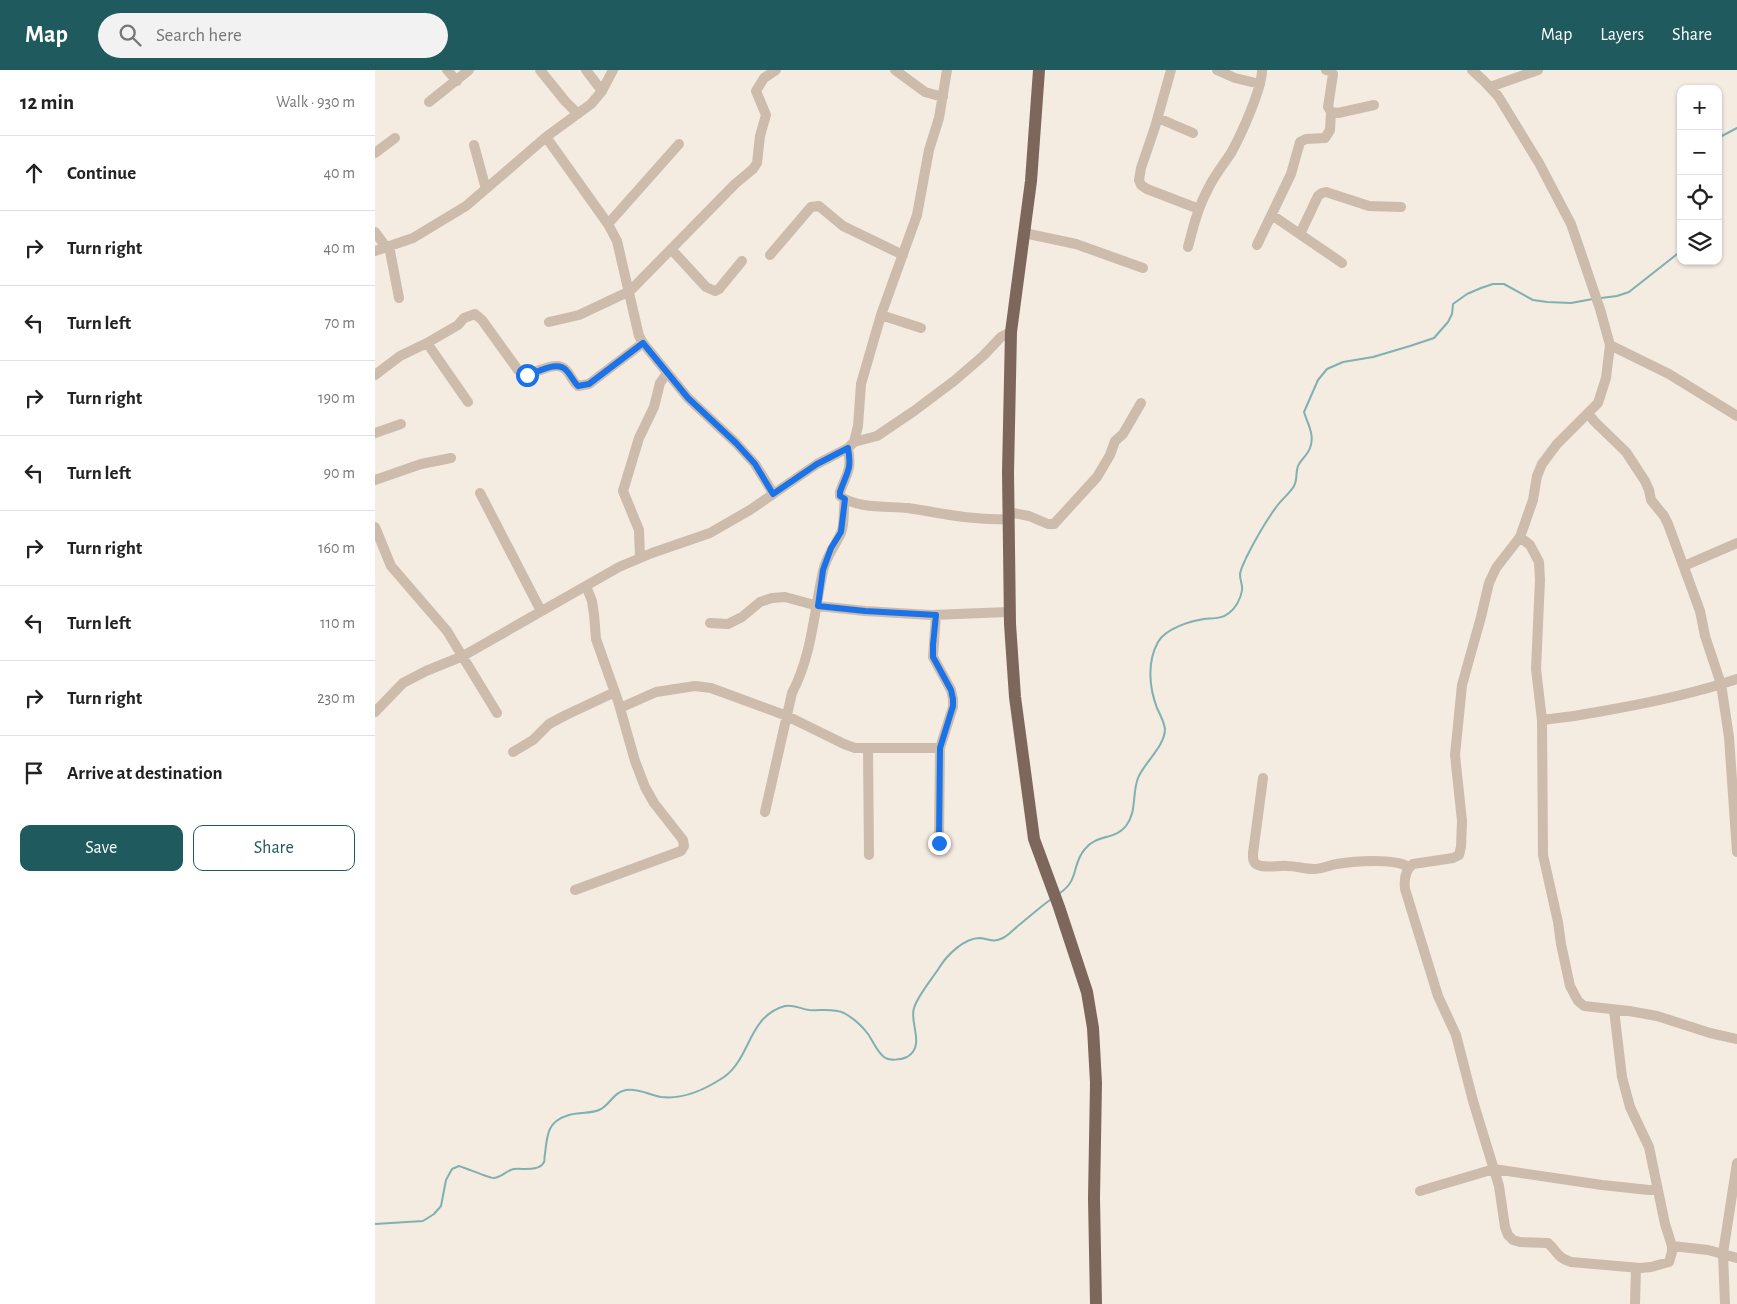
<!DOCTYPE html>
<meta charset="utf-8">
<style>
body{margin:0;font-family:"Alegreya Sans",sans-serif;background:#f2f2f2;color:#222}
.controls{position:absolute;right:15px;top:15px;display:grid;overflow:hidden;border-radius:10px;box-shadow:0 1px 4px #0004}
.controls button{width:45px;height:45px;display:grid;place-items:center;padding:0;border:0;border-bottom:1px solid #e0e0e0;background:#fff;color:#222;font:25px sans-serif}
.stop{position:absolute;width:15px;height:15px;margin:-11px;border:4px solid #1a73e8;border-radius:50%;background:#fff}
.stop.end{background:#1a73e8;border-color:#fff;box-shadow:0 1px 5px #0008}
.list{margin:0;padding:0;list-style:none}
h2{display:flex;justify-content:space-between;align-items:center;height:65px;margin:0;padding:0 20px;font-size:21px}
h2 small{font-size:16px;font-weight:400;color:#767676}
.list li{display:grid;grid-template-columns:32px 1fr auto;gap:15px;align-items:center;box-sizing:border-box;height:75px;padding:0 20px;border-top:1px solid #e0e0e0}
.list b{display:block;font-size:19px;white-space:nowrap}
.list em{font-size:16px;font-style:normal;color:#767676}
.actions{display:flex;gap:10px;padding:15px 20px}
.actions a{flex:1;padding:11px 0;border:1px solid #1f5a5e;border-radius:10px;text-align:center;font-size:18px;color:#1f5a5e}
.actions .main{background:#1f5a5e;color:#fff}
.icon{flex:none;width:28px;height:28px;fill:none;stroke:currentColor;stroke-width:2;stroke-linecap:round;stroke-linejoin:round}
.map{position:relative;flex:none;width:1362px;height:1234px;overflow:hidden}
header{display:flex;align-items:center;gap:30px;box-sizing:border-box;height:70px;padding:0 25px;background:#1f5a5e;color:#fff}
header strong{font-size:24px}
nav{display:flex;gap:28px;margin-inline-start:auto;font-size:18px}
.search{width:350px;height:45px;background:#f2f2f2;display:flex;align-items:center;gap:12px;box-sizing:border-box;padding:0 18px;border-radius:28px;color:#767676;font-size:19px}
main{display:flex}
aside{flex:1;background:#fff}
.map>svg:first-child{display:block}
</style>
<header>
<strong>Map</strong>
<div class="search"><svg class="icon" aria-label="search" viewBox="0 0 24 24"><circle cx="10" cy="10" r="6"/><path d="M15 15l6 6"/></svg>Search here</div>
<nav><a>Map</a><a>Layers</a><a>Share</a></nav>
</header>
<main>
<aside>
<h2>12 min<small>Walk · 930 m</small></h2>
<ul class="list">
<li><svg class="icon" aria-label="ahead" viewBox="0 0 24 24"><path d="M12 20V5M6 11l6-6 6 6"/></svg><div><b>Continue</b></div><em>40 m</em></li>
<li><svg class="icon" aria-label="right" viewBox="0 0 24 24"><path d="M7 20v-9h11M14 6l5 5-5 5"/></svg><div><b>Turn right</b></div><em>40 m</em></li>
<li><svg class="icon" aria-label="left" viewBox="0 0 24 24"><path d="M17 20v-9H6M10 6l-5 5 5 5"/></svg><div><b>Turn left</b></div><em>70 m</em></li>
<li><svg class="icon" aria-label="right" viewBox="0 0 24 24"><path d="M7 20v-9h11M14 6l5 5-5 5"/></svg><div><b>Turn right</b></div><em>190 m</em></li>
<li><svg class="icon" aria-label="left" viewBox="0 0 24 24"><path d="M17 20v-9H6M10 6l-5 5 5 5"/></svg><div><b>Turn left</b></div><em>90 m</em></li>
<li><svg class="icon" aria-label="right" viewBox="0 0 24 24"><path d="M7 20v-9h11M14 6l5 5-5 5"/></svg><div><b>Turn right</b></div><em>160 m</em></li>
<li><svg class="icon" aria-label="left" viewBox="0 0 24 24"><path d="M17 20v-9H6M10 6l-5 5 5 5"/></svg><div><b>Turn left</b></div><em>110 m</em></li>
<li><svg class="icon" aria-label="right" viewBox="0 0 24 24"><path d="M7 20v-9h11M14 6l5 5-5 5"/></svg><div><b>Turn right</b></div><em>230 m</em></li>
<li><svg class="icon" aria-label="arrive" viewBox="0 0 24 24"><path d="M6 21V4h12l-3 4 3 4H6"/></svg><div><b>Arrive at destination</b></div></li>
</ul>
<div class="actions"><a class="main">Save</a><a>Share</a></div>
</aside>
<div class="map">
<svg width="1362" height="1234" viewBox="0 0 1362 1234">
<rect width="100%" height="100%" fill="#f4ebe1"/>
<g fill="none" stroke-linecap="round" stroke-linejoin="round">
<path stroke="#7fb0b2" stroke-width="2" d="M 1343,68 L 1362,58
M 1226,228 L 1242,226 L 1254,222 L 1306,181
M 685,823 C 705,809 696,795 710,779 C 722,764 740,770 751,756 C 762,742 757,723 763,708 C 769,693 790,676 790,659 C 789,652 785,644 782,638 C 774,617 772,592 783,572 C 790,559 815,551 829,549 C 838,548 847,549 854,543 C 861,538 866,528 867,520 C 868,516 865,510 865,505 C 865,500 869,493 871,488 C 880,470 890,452 902,436 C 907,429 915,423 919,416 C 923,409 920,400 924,394 C 927,389 933,384 935,378 C 940,365 933,355 929,342 L 943,310 L 952,299 L 968,292 L 998,287 L 1035,276 L 1059,268 L 1073,252 L 1077,244 L 1078,234 L 1092,224 L 1106,218 L 1118,214 L 1129,214 L 1158,230 L 1172,232 L 1196,233 L 1218,229
M 0,1154 L 48,1151 L 59,1144 L 66,1136 L 71,1110 L 77,1099 L 84,1096 C 91,1098 114,1108 118,1108 C 127,1108 131,1100 139,1099 C 148,1098 164,1102 169,1092 C 170,1090 169,1087 170,1084 C 172,1067 172,1052 191,1046 C 202,1041 215,1045 226,1039 C 236,1033 239,1022 251,1020 C 264,1018 274,1025 286,1027 C 309,1030 331,1019 349,1007 C 376,988 373,946 410,936 C 418,934 426,939 434,940 C 445,941 458,938 469,943 C 478,948 487,956 493,964 C 498,971 502,982 509,987 C 514,991 526,990 532,987 C 551,976 534,953 539,938 C 543,925 557,909 564,898 C 572,885 589,868 605,868 C 615,869 618,873 628,868 C 634,865 639,859 644,855 C 654,847 664,838 675,830"/>
<path stroke="#cdbbac" stroke-width="10" d="M 72,0 L 82,11
M 165,0 L 190,31 L 203,44
M 211,0 L 227,21
M 520,0 L 550,22 L 568,27
M 796,0 L 780,57 L 766,98 L 764,110 L 766,115 L 772,119 L 824,139
M 842,0 L 860,8 L 885,14
M 951,0 L 956,1 L 958,4 L 953,37 L 956,42 L 963,43 L 999,35
M 1097,0 L 1109,11 L 1123,26 L 1164,93 L 1196,154 L 1225,239 L 1235,275 L 1231,308 L 1223,333 L 1182,374 L 1167,394 L 1162,406 L 1158,430 L 1145,467 L 1121,498 L 1114,513 L 1106,547 L 1087,615 L 1080,685 L 1087,751 L 1086,777 L 1084,785 L 1078,788 L 1038,794 C 1030,800 1029,810 1030,819 L 1063,926 L 1081,965 L 1098,1031 L 1124,1116 L 1130,1157 L 1133,1165 L 1138,1170 L 1145,1172 L 1173,1173 C 1183,1182 1181,1187 1196,1192 L 1265,1198 L 1276,1197 L 1294,1192 L 1297,1182 L 1297,1176 L 1290,1154 L 1274,1077 L 1255,1037 L 1247,1007 L 1239,940
M 1115,17 L 1163,0
M 54,32 L 94,0
M 783,48 L 818,63
M 171,67 L 233,154 L 242,171 L 264,266 L 268,273 L 313,328 L 361,373 L 380,394 L 398,423
M 99,75 L 111,119
M 0,83 L 20,68
M 897,145 L 967,193
M 233,154 L 304,74
M 0,162 L 11,177
M 649,163 L 701,174 L 768,198
M 925,164 L 943,126 L 947,123 L 951,122 L 994,136 L 1026,137
M 882,175 L 916,104 L 925,72 L 931,69 L 950,68 L 955,60 L 956,42
M 14,176 L 24,228
M 813,177 C 818,158 823,137 833,119 C 839,106 848,95 856,83 C 866,65 887,19 887,0
M 296,179 L 331,217 L 340,221 L 344,219 L 367,191
M 0,181 L 38,168 L 91,136 L 171,67 L 216,34 L 227,21 L 238,0
M 395,185 L 436,137 L 444,136 L 468,156 L 528,185
M 506,245 L 546,258
M 174,252 L 204,245 L 255,221 L 360,114 L 378,99 L 382,93 L 385,66 L 391,45 L 381,21 L 389,8 L 401,0
M 52,273 L 93,332
M 1235,275 L 1294,304 L 1362,346
M 0,305 L 25,286 L 52,273 L 83,255 L 89,248 L 100,244 L 107,250 L 143,300 L 151,305 C 162,302 182,290 191,300 C 196,305 197,311 203,316 L 214,314 L 268,273
M 1213,343 L 1219,351 L 1251,382 L 1270,411 L 1274,420 L 1276,430 L 1289,446 L 1293,454 L 1325,541 L 1330,566 L 1346,614 L 1354,667 L 1362,782
M 0,363 L 26,354
M 479,372 L 502,366 L 539,341 L 579,311 L 608,286 L 626,267 L 636,262
M 473,378 C 477,401 472,402 465,422 L 465,426 C 483,439 512,436 533,438 C 566,443 599,451 633,449
M 0,410 L 46,394 L 76,388
M 105,423 L 166,541
M 633,442 L 654,446 L 673,454 L 679,454 L 722,407 L 735,385 L 740,371 L 748,364 L 766,333
M 0,457 L 16,496 L 72,561 L 122,643
M 1145,467 L 1155,475 L 1164,492 L 1165,510 L 1161,599 L 1167,650 L 1168,785 L 1183,852 L 1186,874 L 1195,916 L 1203,931 L 1209,936 L 1254,941 L 1282,946 L 1335,963 L 1362,969
M 265,488 L 264,460 L 248,421 L 264,368 L 279,337 L 285,313 L 292,303
M 1309,496 L 1362,473
M 561,545 L 558,587 L 576,620 L 578,629 L 578,637 L 565,678 L 564,773
M 335,553 L 353,554 L 367,547 L 385,532 L 397,528 L 410,527 L 443,536 L 490,541 L 556,545 L 634,542
M 245,638 L 281,622 L 320,616 L 336,618 L 412,646 L 469,674 L 480,678 L 565,678
M 0,642 L 28,613 L 51,601 L 88,586 L 244,497 L 277,483 L 335,463 L 375,440 L 442,394 L 473,378 L 479,372 L 483,356 L 486,314 L 506,245 L 542,145 L 554,80 L 564,48 L 572,0
M 1167,650 C 1188,648 1208,645 1228,641 C 1274,633 1318,624 1362,609
M 493,678 L 494,785
M 138,682 L 158,670 L 174,654 L 191,645 L 240,622
M 888,708 L 878,783 C 878,787 877,791 881,794 C 889,799 903,795 912,796 C 921,796 930,799 939,799 C 947,799 954,795 962,794 C 979,791 1019,788 1034,797
M 390,742 L 417,623 C 437,585 439,542 448,501 C 451,487 460,476 466,463 C 470,454 468,439 470,429
M 200,820 L 306,781 L 309,776 L 308,770 L 279,733 L 270,717 L 260,691 L 243,631 L 221,569 L 219,544 L 217,531 L 211,516
M 1045,1121 L 1119,1099 L 1227,1115 L 1274,1120 L 1283,1120
M 1297,1176 L 1333,1180 L 1362,1188
M 1260,1234 L 1261,1198
M 1350,1234 L 1348,1183 L 1362,1093"/>
<path stroke="#7d675c" stroke-width="12" d="M 664,0 L 656,111 L 636,262 L 633,402 L 635,554 L 640,627 L 659,769 L 684,837 L 712,922 L 718,958 L 721,1013 L 719,1128 L 721,1234"/>
</g>
<g fill="none" stroke-linecap="round" stroke-linejoin="round">
<path stroke="#1a73e8" stroke-width="6" d="M 152,305 C 162,303 182,290 191,300 C 196,305 198,311 203,316 L 214,314 L 268,273 L 313,328 L 361,373 L 380,394 L 398,424 L 442,394 L 473,378 C 477,401 472,401 465,422 L 465,426 L 470,429 L 466,462 L 456,478 L 448,500 L 443,536 L 490,541 L 561,545 L 558,575 L 558,587 L 576,620 L 578,629 L 578,636 L 565,678 L 564,773"/>
</g>
</svg>
<div class="controls">
<button>+</button>
<button>−</button>
<button><svg class="icon" aria-label="locate" viewBox="0 0 24 24"><circle cx="12" cy="12" r="6"/><path d="M12 2v4M12 18v4M2 12h4M18 12h4"/></svg></button>
<button><svg class="icon" aria-label="layers" viewBox="0 0 24 24"><path d="M12 4l9 5-9 5-9-5zM3 14l9 5 9-5"/></svg></button>
</div>
<div class="stop" style="left:152px;top:305px"></div>
<div class="stop end" style="left:564px;top:773px"></div>
</div>
</main>
